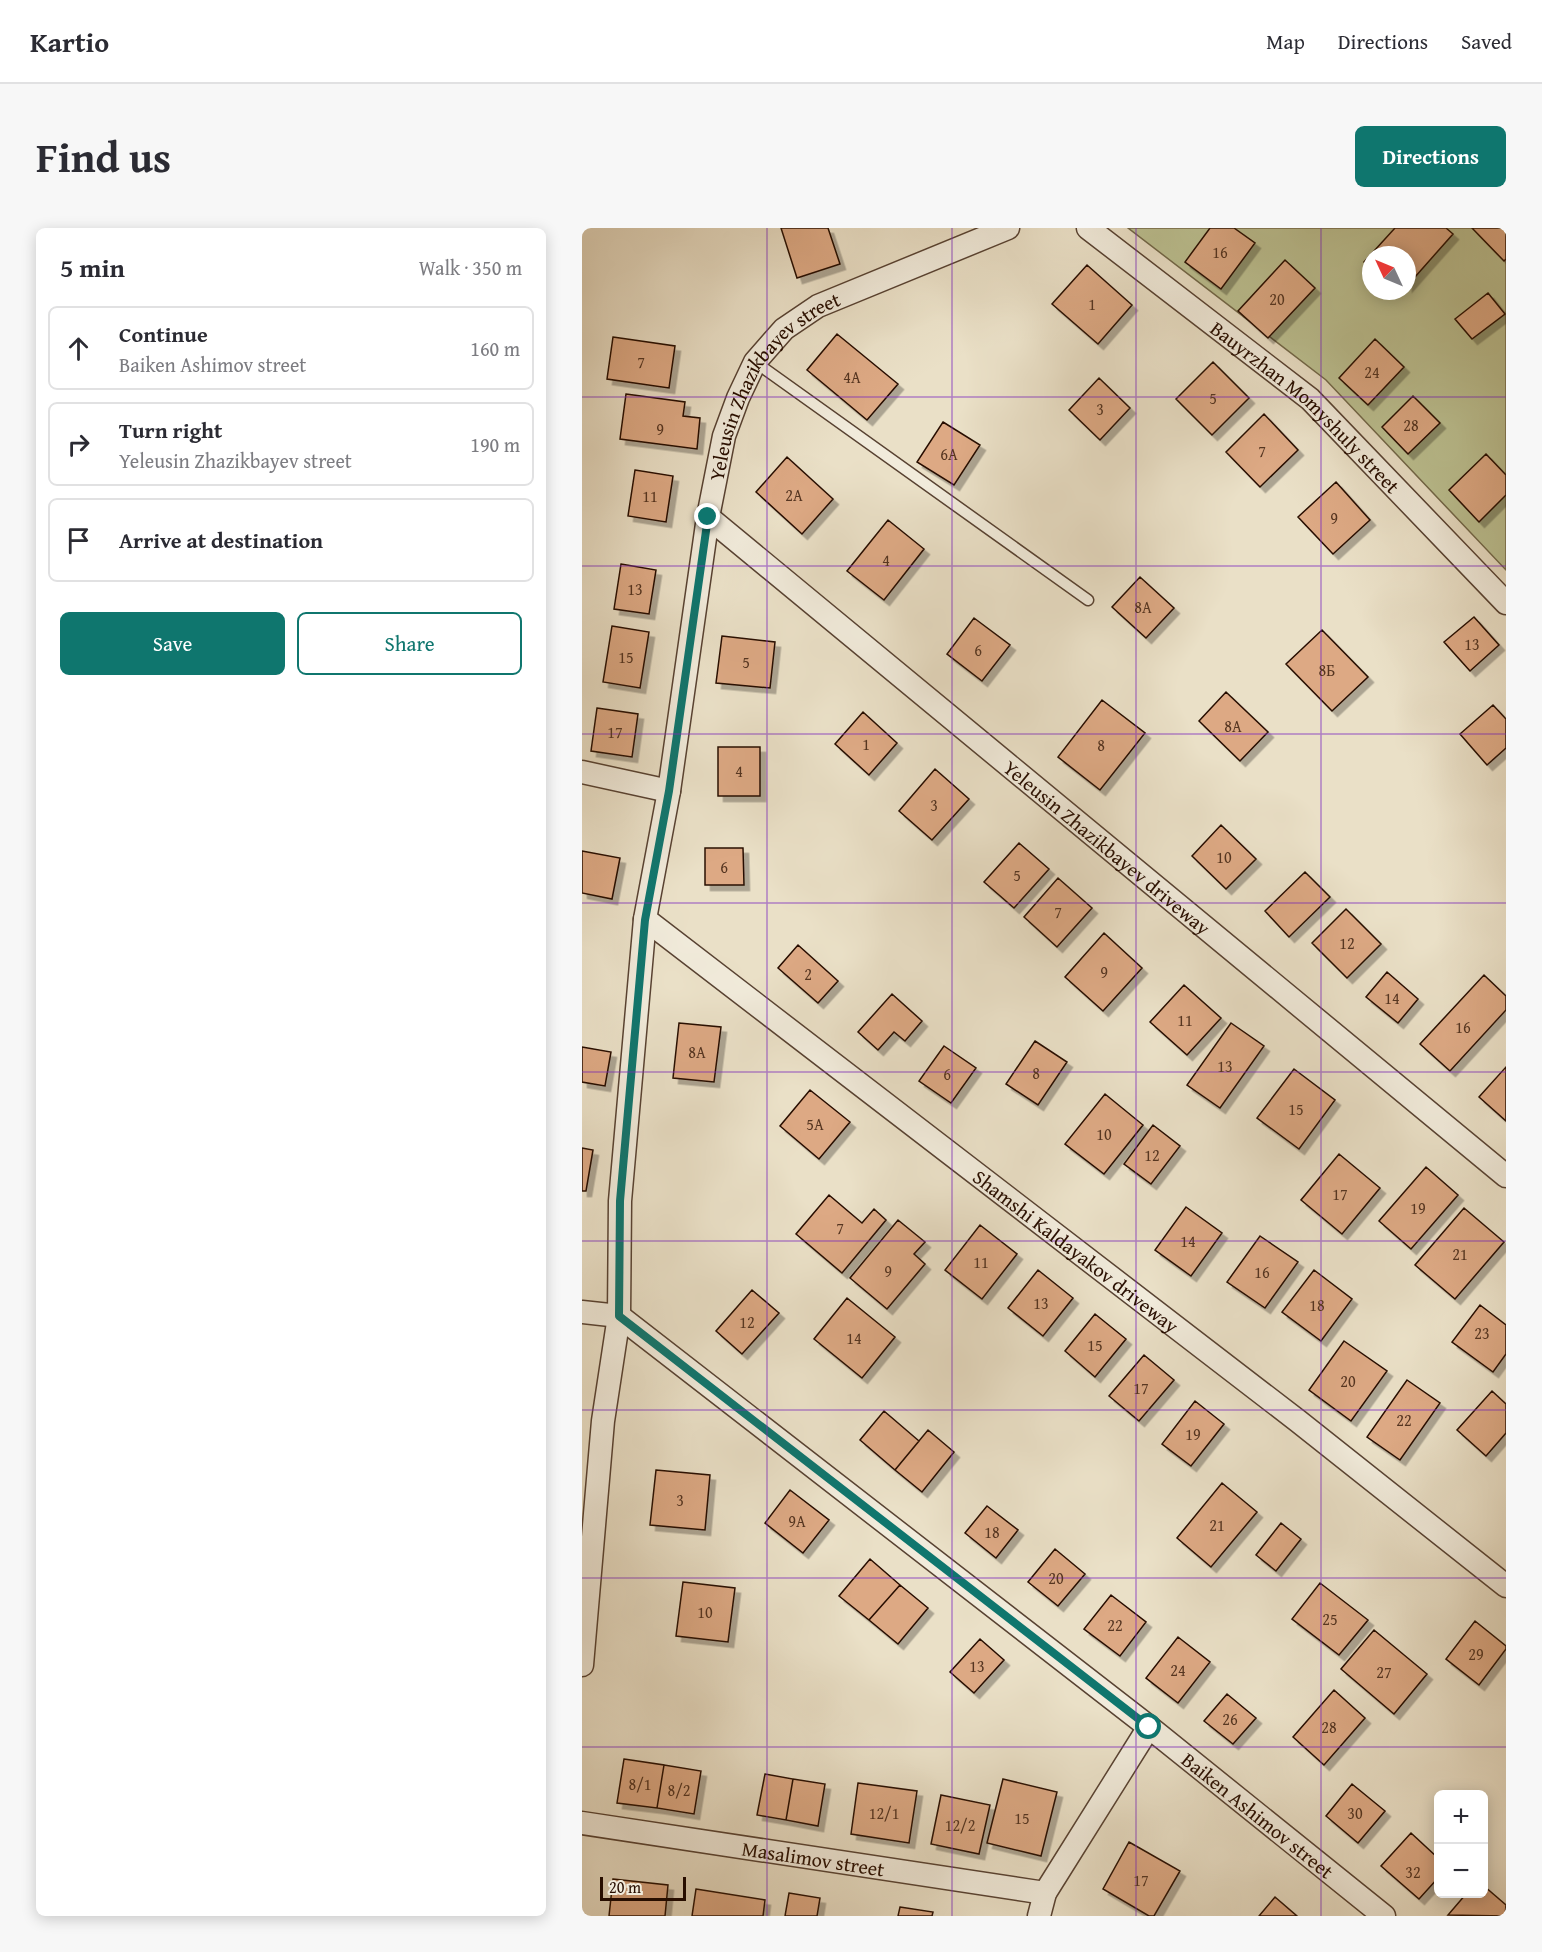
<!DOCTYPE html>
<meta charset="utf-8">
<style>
body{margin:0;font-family:"Gentium Book Plus",serif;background:#f7f7f7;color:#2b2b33}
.controls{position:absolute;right:18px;bottom:18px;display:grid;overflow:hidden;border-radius:9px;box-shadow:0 3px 15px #0003}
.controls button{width:54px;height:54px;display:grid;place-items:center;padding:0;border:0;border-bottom:2px solid #e1e1e2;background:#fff;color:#2b2b33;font:30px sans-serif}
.compass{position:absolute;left:780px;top:18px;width:54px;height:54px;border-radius:50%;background:#fff;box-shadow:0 3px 15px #0003;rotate:314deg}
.scale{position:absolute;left:18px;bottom:15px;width:86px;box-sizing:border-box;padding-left:6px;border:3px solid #280e00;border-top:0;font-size:16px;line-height:21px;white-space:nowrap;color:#280e00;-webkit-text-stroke:4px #f1ebdb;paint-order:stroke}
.stop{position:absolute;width:18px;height:18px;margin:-14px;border:4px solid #0f766e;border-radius:50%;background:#fff}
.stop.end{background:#0f766e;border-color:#fff;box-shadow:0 2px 6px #0008}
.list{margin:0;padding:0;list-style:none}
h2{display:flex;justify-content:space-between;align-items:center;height:78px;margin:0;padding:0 24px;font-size:26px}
h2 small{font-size:20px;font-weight:400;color:#7c7c81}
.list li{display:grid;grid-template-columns:39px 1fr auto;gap:18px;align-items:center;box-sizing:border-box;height:84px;margin:0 12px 12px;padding:0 12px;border:2px solid #e1e1e2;border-radius:9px}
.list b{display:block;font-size:22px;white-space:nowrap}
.list p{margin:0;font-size:20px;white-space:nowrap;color:#7c7c81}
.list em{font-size:20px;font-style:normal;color:#7c7c81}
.actions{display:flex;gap:12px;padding:18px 24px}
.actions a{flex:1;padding:14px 0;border:2px solid #0f766e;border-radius:9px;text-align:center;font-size:21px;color:#0f766e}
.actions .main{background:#0f766e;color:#fff}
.icon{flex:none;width:33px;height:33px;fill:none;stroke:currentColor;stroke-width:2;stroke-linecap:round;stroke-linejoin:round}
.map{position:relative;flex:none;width:924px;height:1688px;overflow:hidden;border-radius:9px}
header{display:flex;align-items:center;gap:36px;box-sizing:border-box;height:84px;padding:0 30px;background:#fff;border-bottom:2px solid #e1e1e2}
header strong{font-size:28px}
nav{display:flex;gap:33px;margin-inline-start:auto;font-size:21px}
.intro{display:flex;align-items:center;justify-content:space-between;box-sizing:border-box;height:144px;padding:0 36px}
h1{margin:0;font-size:42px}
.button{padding:15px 27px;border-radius:9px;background:#0f766e;color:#fff;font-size:21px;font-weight:700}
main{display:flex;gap:36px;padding:0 36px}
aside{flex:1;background:#fff;border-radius:9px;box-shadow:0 3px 15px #0003}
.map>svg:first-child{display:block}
</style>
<header>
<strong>Kartio</strong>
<nav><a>Map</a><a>Directions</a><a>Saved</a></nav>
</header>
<div class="intro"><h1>Find us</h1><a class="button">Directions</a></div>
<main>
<aside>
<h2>5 min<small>Walk · 350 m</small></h2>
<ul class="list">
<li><svg class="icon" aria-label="ahead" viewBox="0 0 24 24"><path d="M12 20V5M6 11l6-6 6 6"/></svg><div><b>Continue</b><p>Baiken Ashimov street</p></div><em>160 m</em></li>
<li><svg class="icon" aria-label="right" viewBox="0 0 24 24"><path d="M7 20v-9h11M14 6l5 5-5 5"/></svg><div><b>Turn right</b><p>Yeleusin Zhazikbayev street</p></div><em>190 m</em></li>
<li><svg class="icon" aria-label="arrive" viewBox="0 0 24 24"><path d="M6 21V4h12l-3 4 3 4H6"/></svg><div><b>Arrive at destination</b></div></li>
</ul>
<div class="actions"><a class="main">Save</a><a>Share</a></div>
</aside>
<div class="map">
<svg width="924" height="1688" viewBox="0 0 924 1688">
<defs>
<filter id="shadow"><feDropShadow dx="5.5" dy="5.5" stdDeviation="0" flood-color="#0004"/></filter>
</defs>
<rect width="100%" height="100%" fill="#eae0c7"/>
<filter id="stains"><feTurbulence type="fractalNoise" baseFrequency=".00333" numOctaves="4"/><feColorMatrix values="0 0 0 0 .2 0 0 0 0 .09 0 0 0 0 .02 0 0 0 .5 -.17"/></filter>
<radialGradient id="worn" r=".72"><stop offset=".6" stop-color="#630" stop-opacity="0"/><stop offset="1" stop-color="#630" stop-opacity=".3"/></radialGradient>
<path fill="#bcc192" stroke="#726849" stroke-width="1.5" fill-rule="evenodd" d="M 546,0 L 924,0 L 924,342 L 744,152 ZM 789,27 L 825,27 L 825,63 L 789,63 Z"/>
<path fill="#dda984" stroke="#280e00" stroke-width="1.5" filter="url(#shadow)" d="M 199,0 L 246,0 L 258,36 L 215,50 Z
M 628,0 L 652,0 L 673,15 L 639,61 L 603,34 Z
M 813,0 L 864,0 L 871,6 L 825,58 L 825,27 L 789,27 L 789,40 L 782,34 Z
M 890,0 L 924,0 L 924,31 L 922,33 Z
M 703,32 L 733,60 L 686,110 L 656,83 Z
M 505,37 L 550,77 L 516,116 L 470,76 Z
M 906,65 L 923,86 L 890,111 L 873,91 Z
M 255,106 L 316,156 L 285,192 L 225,142 Z
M 31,109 L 93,118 L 87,160 L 25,151 Z
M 793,111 L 822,139 L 786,177 L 757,150 Z
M 631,134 L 667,170 L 630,207 L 594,171 Z
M 517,150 L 548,180 L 518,212 L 487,182 Z
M 44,166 L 103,174 L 101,188 L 118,190 L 115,221 L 38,211 Z
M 831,168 L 858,195 L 826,226 L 800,199 Z
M 682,186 L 716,222 L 678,259 L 644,224 Z
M 361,194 L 398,217 L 372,257 L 335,234 Z
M 904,226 L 924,247 L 924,267 L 897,294 L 867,262 Z
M 205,229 L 251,271 L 220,306 L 174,264 Z
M 53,242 L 91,248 L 84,294 L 46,288 Z
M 754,254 L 788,292 L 751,326 L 716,289 Z
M 306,292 L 342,321 L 302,372 L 265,343 Z
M 39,336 L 74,342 L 67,386 L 32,381 Z
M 558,349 L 592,380 L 564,410 L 530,379 Z
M 892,389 L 917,417 L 888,443 L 862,414 Z
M 392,390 L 428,417 L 400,453 L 365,426 Z
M 30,398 L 67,404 L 58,460 L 21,454 Z
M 740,402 L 786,449 L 750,483 L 704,436 Z
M 140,408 L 193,414 L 188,460 L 134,455 Z
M 644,464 L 686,504 L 658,533 L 617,493 Z
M 520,472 L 563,505 L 518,562 L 476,529 Z
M 911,477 L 924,491 L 924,520 L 905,537 L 878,506 Z
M 15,480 L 56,486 L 50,529 L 9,523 Z
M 281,484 L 315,515 L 287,547 L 253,516 Z
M 136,519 L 178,519 L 178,568 L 136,568 Z
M 353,541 L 387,571 L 350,612 L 317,583 Z
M 639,597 L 674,631 L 644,661 L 610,628 Z
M 437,615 L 467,641 L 432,680 L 402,654 Z
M 123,620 L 161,620 L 162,657 L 123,657 Z
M 0,623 L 38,630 L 30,671 L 0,665 Z
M 723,644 L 748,669 L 707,709 L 683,683 Z
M 476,650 L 510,680 L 475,719 L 442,689 Z
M 764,681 L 799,716 L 765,750 L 730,715 Z
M 522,705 L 560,740 L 521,783 L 483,749 Z
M 216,717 L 256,753 L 236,775 L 196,740 Z
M 805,744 L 836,771 L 816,795 L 784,769 Z
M 902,747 L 924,768 L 924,782 L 868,843 L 838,816 Z
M 602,757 L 639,790 L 605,827 L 568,794 Z
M 310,766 L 340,793 L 323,813 L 312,804 L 296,822 L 276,804 Z
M 97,795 L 139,799 L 132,854 L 91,850 Z
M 649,795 L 682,818 L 638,880 L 605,857 Z
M 453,813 L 485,834 L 456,877 L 424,856 Z
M 362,818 L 394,840 L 369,875 L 337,853 Z
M 0,819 L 29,824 L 23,858 L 0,854 Z
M 924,839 L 924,893 L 897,869 Z
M 712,841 L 753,872 L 717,921 L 675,890 Z
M 228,862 L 268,894 L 237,931 L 198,898 Z
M 523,866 L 561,897 L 522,946 L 483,916 Z
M 571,897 L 598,918 L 569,956 L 542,936 Z
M 0,920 L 11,922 L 4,963 L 0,963 Z
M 757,926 L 798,960 L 760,1006 L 719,972 Z
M 844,939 L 876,967 L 829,1021 L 797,993 Z
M 247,967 L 280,995 L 292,981 L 304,992 L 260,1045 L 214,1006 Z
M 604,979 L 640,1005 L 609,1048 L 573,1022 Z
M 882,980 L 922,1014 L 873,1071 L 833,1037 Z
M 316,992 L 343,1014 L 332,1026 L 343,1036 L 305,1081 L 268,1050 Z
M 398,997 L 435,1026 L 400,1071 L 363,1042 Z
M 678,1008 L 716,1034 L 683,1080 L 645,1054 Z
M 456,1042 L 491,1070 L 461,1108 L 426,1080 Z
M 732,1042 L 770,1071 L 739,1113 L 700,1084 Z
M 170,1062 L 197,1085 L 160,1126 L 134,1103 Z
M 265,1070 L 313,1109 L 280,1150 L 232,1111 Z
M 898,1077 L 924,1097 L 924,1126 L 911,1144 L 870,1114 Z
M 513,1086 L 544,1111 L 513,1149 L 483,1123 Z
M 762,1113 L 805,1143 L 769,1193 L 727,1162 Z
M 562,1127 L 592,1152 L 557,1193 L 527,1168 Z
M 825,1152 L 858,1175 L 818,1232 L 785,1209 Z
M 910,1163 L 924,1176 L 924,1205 L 904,1228 L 875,1202 Z
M 613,1173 L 642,1196 L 609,1238 L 580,1216 Z
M 302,1183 L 337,1213 L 313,1242 L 278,1212 Z
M 346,1202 L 372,1224 L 340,1264 L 313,1242 Z
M 74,1242 L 128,1247 L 123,1302 L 68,1297 Z
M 640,1255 L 675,1284 L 629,1339 L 595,1310 Z
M 208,1262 L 247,1292 L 221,1325 L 183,1295 Z
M 405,1278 L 436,1302 L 414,1330 L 383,1305 Z
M 699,1295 L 719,1311 L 694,1343 L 674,1327 Z
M 473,1321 L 503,1346 L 476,1378 L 446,1354 Z
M 288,1331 L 318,1357 L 287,1392 L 257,1368 Z
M 101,1354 L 153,1360 L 146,1414 L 94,1408 Z
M 738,1355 L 786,1392 L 757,1427 L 710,1391 Z
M 318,1357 L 346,1380 L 316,1416 L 287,1392 Z
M 529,1367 L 564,1394 L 538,1428 L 502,1401 Z
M 893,1393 L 924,1418 L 924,1421 L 897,1457 L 864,1431 Z
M 792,1402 L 845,1446 L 812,1486 L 759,1441 Z
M 596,1409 L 628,1434 L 596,1475 L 564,1450 Z
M 398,1411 L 422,1432 L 392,1465 L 368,1444 Z
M 752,1462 L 783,1490 L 742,1537 L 711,1509 Z
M 645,1466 L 674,1490 L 651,1516 L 622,1493 Z
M 42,1531 L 82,1537 L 75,1580 L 35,1575 Z
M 82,1537 L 119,1543 L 112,1586 L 75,1580 Z
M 183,1546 L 211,1551 L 204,1592 L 175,1587 Z
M 211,1551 L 243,1556 L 236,1598 L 204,1592 Z
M 421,1551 L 475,1564 L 459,1628 L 405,1615 Z
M 276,1555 L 335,1563 L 327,1615 L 269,1606 Z
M 770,1556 L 803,1583 L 776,1615 L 744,1588 Z
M 359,1567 L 408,1577 L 397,1626 L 349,1616 Z
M 829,1605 L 856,1630 L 856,1650 L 837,1671 L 799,1638 Z
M 547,1614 L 598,1643 L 572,1688 L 567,1688 L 521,1661 Z
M 31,1651 L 86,1657 L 83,1688 L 27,1688 Z
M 902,1658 L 924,1677 L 923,1688 L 866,1687 L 884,1666 L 902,1666 Z
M 114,1661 L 183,1672 L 181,1688 L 110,1688 Z
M 207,1665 L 238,1670 L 235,1688 L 203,1688 Z
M 693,1669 L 715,1688 L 677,1688 Z
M 318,1679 L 351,1684 L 350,1688 L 316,1688 Z"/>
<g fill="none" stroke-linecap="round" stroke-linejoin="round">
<defs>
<path id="service" d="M 173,134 L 506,372"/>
<g id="minor">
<path id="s1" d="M 506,0 L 728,171 L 924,375"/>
<path id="s2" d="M 126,289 L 924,948"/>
<path d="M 0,544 L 87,563"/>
<path id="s3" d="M 63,691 L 716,1193 L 924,1358"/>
<path id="s4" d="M 0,1084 L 37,1088 L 567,1499 L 802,1688"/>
<path id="s5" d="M 0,1437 L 21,1193 L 37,1088 L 38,973 L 63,691 L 87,563 L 126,289 L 142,208 L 156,170 L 173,134 L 202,101 L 236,78 L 426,0"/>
<path id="s6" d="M 0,1595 L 463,1665"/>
<path d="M 457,1688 L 463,1665 L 567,1499"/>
</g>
</defs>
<use href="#service" stroke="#584232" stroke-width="13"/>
<use href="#minor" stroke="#584232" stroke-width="25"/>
<use href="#service" stroke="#f1ebdb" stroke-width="10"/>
<use href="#minor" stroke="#f1ebdb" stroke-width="22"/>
</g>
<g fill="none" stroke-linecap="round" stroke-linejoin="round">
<path stroke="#0f766e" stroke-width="8" d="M 126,289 L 87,563 L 63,692 L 38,973 L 37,1088 L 567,1499"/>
</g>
<path fill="none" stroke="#7b2cbf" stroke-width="1.5" stroke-opacity="0.55" d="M 185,0 L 185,1688M 370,0 L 370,1688M 554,0 L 554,1688M 739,0 L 739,1688M 0,169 L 924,169M 0,338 L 924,338M 0,506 L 924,506M 0,675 L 924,675M 0,844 L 924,844M 0,1013 L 924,1013M 0,1182 L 924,1182M 0,1350 L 924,1350M 0,1519 L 924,1519"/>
<g text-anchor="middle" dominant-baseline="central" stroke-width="5" stroke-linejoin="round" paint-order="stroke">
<g font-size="16" fill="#553521">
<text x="638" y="24">16</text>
<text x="695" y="71">20</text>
<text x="510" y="76">1</text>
<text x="59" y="134">7</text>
<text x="790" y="144">24</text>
<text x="270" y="149">4А</text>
<text x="631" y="170">5</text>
<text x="518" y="181">3</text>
<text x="829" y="197">28</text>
<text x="78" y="201">9</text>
<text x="680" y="223">7</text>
<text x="367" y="226">6А</text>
<text x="212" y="267">2А</text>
<text x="68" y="268">11</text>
<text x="752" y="290">9</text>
<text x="304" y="332">4</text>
<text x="53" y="361">13</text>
<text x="561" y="379">8А</text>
<text x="890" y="416">13</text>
<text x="396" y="422">6</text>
<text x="44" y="429">15</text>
<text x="164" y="434">5</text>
<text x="745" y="442">8Б</text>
<text x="651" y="498">8А</text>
<text x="33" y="504">17</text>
<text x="284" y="516">1</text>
<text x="519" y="517">8</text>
<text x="157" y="543">4</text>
<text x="352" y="577">3</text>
<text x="642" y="629">10</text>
<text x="142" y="639">6</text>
<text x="435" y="647">5</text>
<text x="476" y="684">7</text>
<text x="765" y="715">12</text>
<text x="522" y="744">9</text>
<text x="226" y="746">2</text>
<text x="810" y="770">14</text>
<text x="603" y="792">11</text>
<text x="881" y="799">16</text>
<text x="115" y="824">8А</text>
<text x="643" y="838">13</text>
<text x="454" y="845">8</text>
<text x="365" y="846">6</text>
<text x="714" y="881">15</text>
<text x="233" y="896">5А</text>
<text x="522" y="906">10</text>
<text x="570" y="927">12</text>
<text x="758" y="966">17</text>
<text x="836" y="980">19</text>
<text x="258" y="1000">7</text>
<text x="606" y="1013">14</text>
<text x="878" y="1026">21</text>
<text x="399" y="1034">11</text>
<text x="306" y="1043">9</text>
<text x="680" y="1044">16</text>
<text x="459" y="1075">13</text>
<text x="735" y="1077">18</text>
<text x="165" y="1094">12</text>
<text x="900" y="1105">23</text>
<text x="272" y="1110">14</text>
<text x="513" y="1117">15</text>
<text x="766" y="1153">20</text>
<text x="559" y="1160">17</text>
<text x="822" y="1192">22</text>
<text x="611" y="1206">19</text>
<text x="98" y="1272">3</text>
<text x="215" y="1293">9А</text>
<text x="635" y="1297">21</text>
<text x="410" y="1304">18</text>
<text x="474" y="1350">20</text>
<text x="123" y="1384">10</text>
<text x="748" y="1391">25</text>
<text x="533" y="1397">22</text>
<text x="894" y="1426">29</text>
<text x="395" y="1438">13</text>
<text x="596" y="1442">24</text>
<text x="802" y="1444">27</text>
<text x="648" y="1491">26</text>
<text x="747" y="1499">28</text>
<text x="58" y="1556">8/1</text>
<text x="97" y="1562">8/2</text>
<text x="302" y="1585">12/1</text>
<text x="773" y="1585">30</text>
<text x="440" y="1590">15</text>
<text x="378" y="1597">12/2</text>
<text x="831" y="1644">32</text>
<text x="559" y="1652">17</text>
</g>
<g font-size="20" fill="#280e00" stroke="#f1ebdb">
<text stroke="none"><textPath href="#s5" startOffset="1310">Yeleusin Zhazikbayev street</textPath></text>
<text stroke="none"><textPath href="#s1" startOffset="282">Bauyrzhan Momyshuly street</textPath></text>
<text stroke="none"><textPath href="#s2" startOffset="518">Yeleusin Zhazikbayev driveway</textPath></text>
<text stroke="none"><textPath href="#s3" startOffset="544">Shamshi Kaldayakov driveway</textPath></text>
<text stroke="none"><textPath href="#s4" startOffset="848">Baiken Ashimov street</textPath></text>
<text stroke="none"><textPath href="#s6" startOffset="234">Masalimov street</textPath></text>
</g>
</g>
<rect width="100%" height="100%" filter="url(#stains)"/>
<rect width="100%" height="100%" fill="url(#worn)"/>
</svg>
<div class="controls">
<button>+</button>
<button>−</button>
</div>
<svg class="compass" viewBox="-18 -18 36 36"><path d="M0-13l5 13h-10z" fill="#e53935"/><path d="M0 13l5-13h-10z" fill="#7c7c81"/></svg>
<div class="scale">20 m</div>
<div class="stop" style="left:567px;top:1499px"></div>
<div class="stop end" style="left:126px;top:289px"></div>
</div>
</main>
